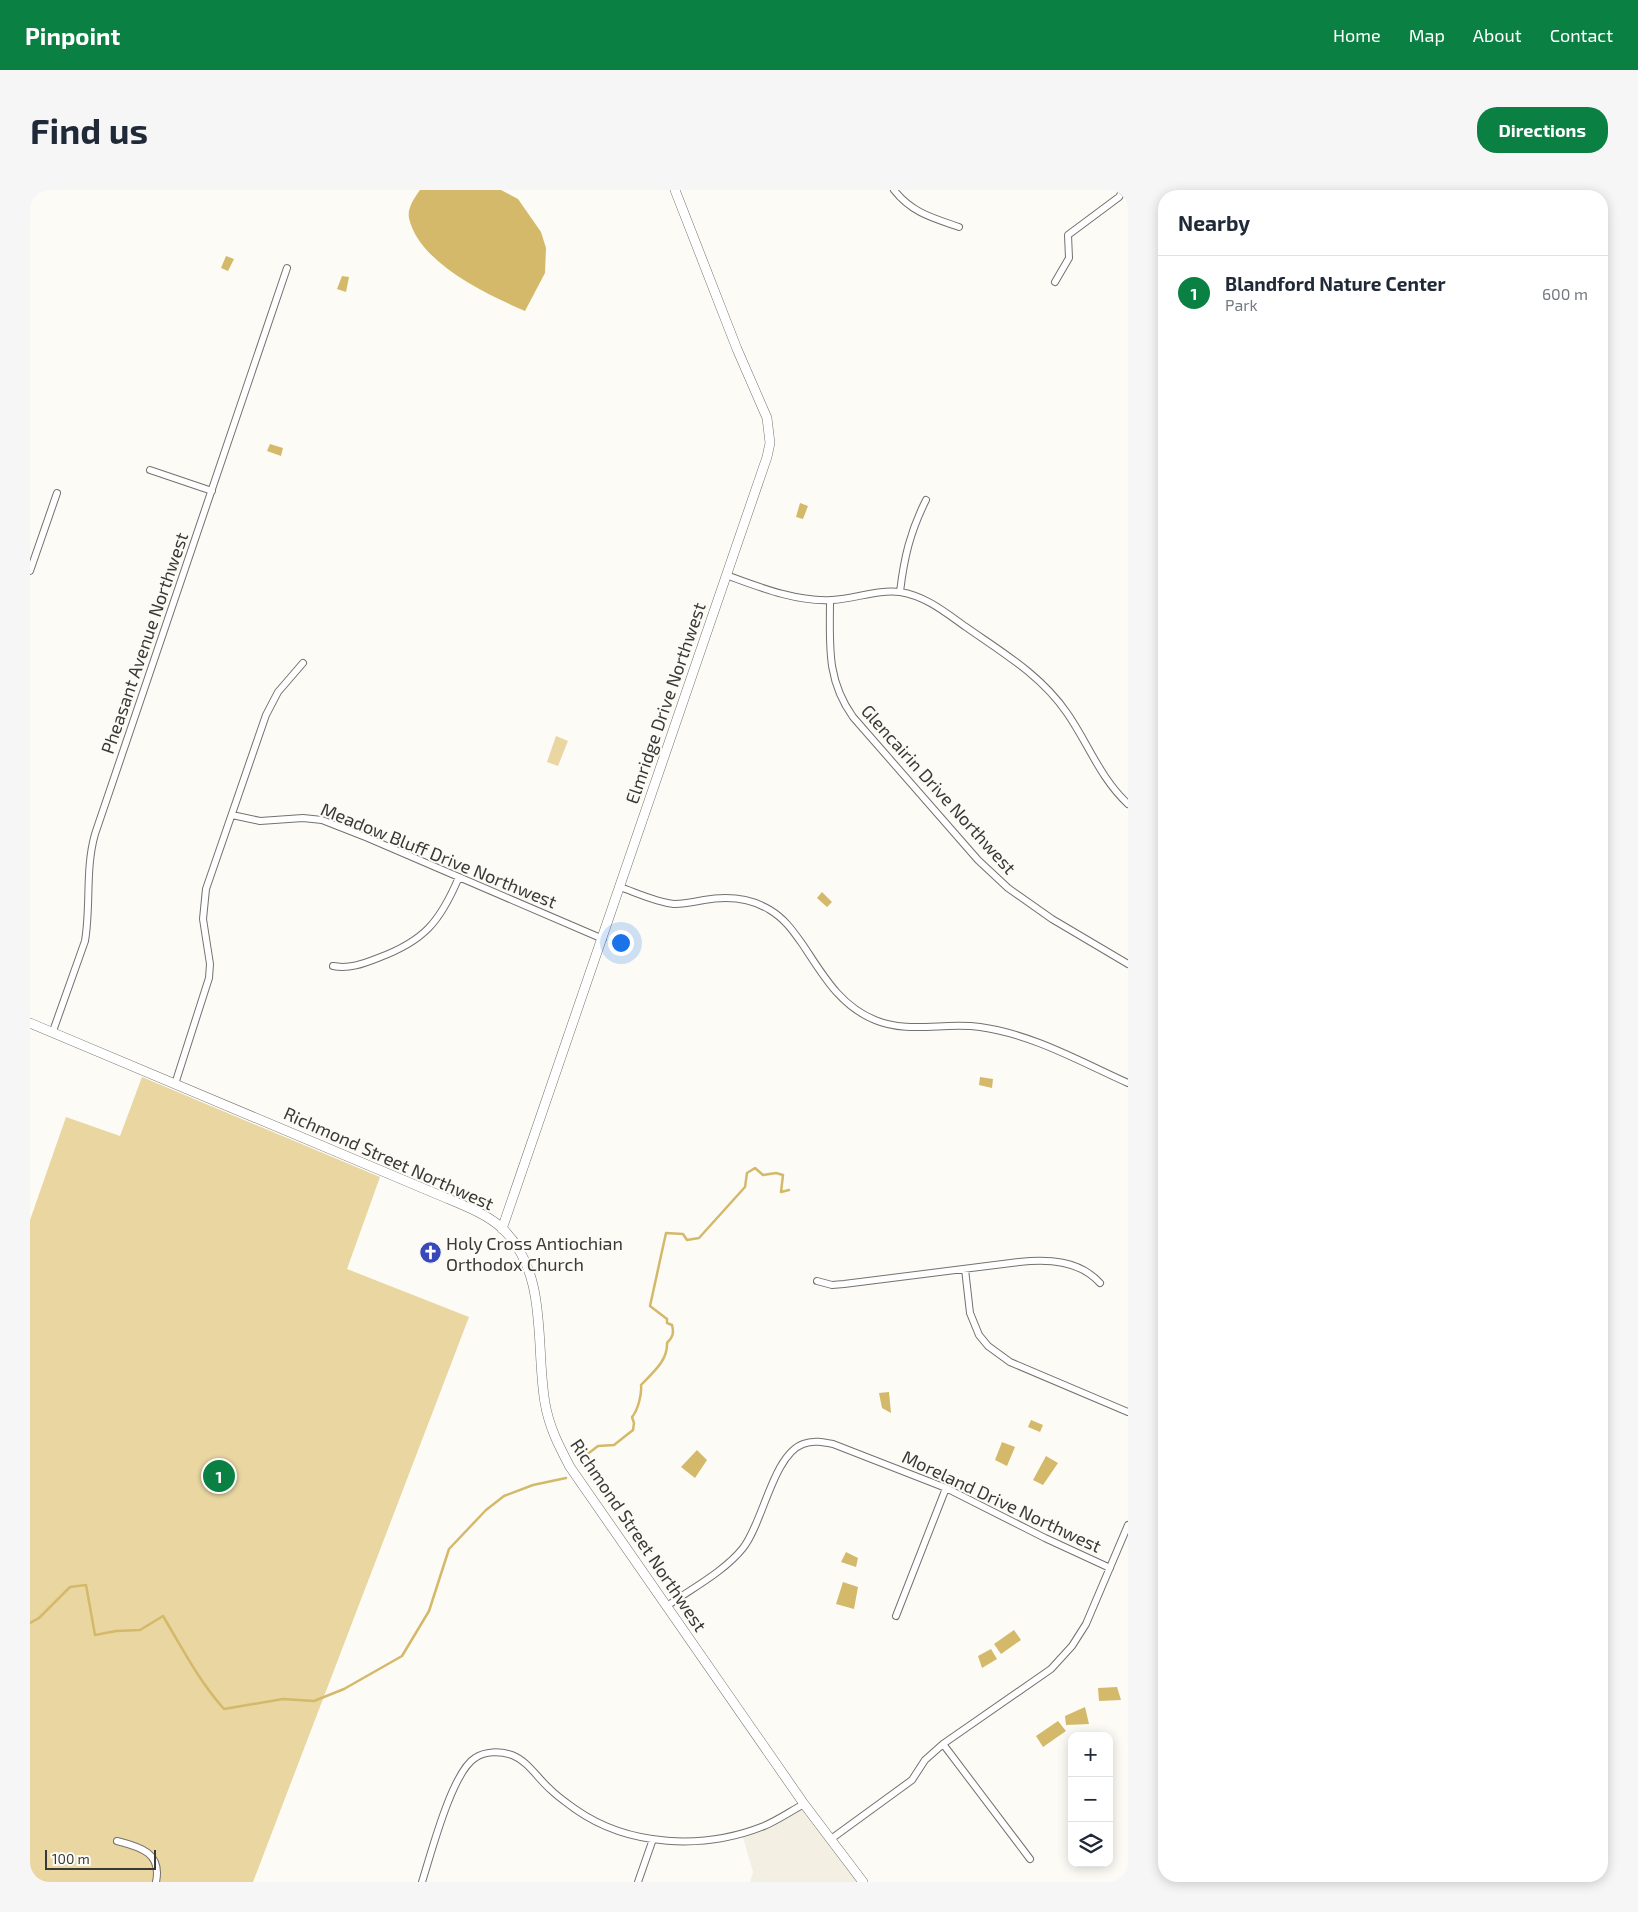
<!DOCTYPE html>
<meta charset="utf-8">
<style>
body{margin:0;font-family:"Exo 2",sans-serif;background:#f6f6f7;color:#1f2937}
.controls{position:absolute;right:15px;bottom:15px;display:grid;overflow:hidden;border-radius:10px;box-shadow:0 2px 12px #0003}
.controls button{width:45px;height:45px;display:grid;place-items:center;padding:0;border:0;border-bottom:1px solid #e0e1e3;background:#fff;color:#1f2937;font:25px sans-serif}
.scale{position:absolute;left:15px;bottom:12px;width:111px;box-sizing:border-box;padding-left:5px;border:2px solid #393937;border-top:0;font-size:14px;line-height:18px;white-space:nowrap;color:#393937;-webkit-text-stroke:4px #fcfbf6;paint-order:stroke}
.you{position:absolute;left:590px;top:752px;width:18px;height:18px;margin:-12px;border:4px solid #fff;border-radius:50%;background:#1a73e8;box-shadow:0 0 0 8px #1a73e833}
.badge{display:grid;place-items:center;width:32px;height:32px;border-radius:50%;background:#0b8043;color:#fff;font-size:16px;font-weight:700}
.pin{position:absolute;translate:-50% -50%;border:2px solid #fff;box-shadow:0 1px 5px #0006}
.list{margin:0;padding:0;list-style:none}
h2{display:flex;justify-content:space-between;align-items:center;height:65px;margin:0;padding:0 20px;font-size:21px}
h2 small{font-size:16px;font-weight:400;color:#747a83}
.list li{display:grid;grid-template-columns:32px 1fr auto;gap:15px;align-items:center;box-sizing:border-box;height:75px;padding:0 20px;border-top:1px solid #e0e1e3}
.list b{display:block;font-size:19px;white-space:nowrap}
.list p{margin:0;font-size:16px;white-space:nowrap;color:#747a83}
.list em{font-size:16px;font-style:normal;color:#747a83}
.icon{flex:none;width:28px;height:28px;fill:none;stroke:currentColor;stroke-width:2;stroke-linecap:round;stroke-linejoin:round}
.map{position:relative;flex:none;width:1098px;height:1692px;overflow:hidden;border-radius:20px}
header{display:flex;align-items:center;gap:30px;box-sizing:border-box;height:70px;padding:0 25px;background:#0b8043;color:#fff}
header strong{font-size:24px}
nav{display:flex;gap:28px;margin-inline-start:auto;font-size:18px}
.intro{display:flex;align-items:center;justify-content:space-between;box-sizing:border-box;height:120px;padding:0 30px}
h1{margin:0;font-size:35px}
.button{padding:12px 22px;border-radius:20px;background:#0b8043;color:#fff;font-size:18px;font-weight:700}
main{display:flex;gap:30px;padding:0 30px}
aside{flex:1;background:#fff;border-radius:20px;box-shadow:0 2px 12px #0003}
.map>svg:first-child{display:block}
</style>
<header>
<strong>Pinpoint</strong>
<nav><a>Home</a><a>Map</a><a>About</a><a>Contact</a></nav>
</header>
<div class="intro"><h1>Find us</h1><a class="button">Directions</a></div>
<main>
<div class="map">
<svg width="1098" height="1692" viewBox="0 0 1098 1692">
<rect width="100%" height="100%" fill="#fcfbf6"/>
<path fill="#f3efe3" d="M 774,1614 L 833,1692 L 720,1692 L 723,1682 L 712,1644 Z"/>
<path fill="#e9d6a1" d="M 526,546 L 538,551 L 528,576 L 517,572 Z
M 112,887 L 350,987 L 317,1079 L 439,1127 L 223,1692 L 0,1692 L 0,1030 L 36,927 L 90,946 Z"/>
<path fill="#d4b96a" d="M 390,0 L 471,0 L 488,9 L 511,42 L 516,58 L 515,83 L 495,121 C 456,104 389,73 379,28 C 377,18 385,7 390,0 Z
M 196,66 L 204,69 L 198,81 L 191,78 Z
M 312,86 L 319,87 L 316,102 L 307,99 Z
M 240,254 L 253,258 L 251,266 L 237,261 Z
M 770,313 L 778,316 L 773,329 L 766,327 Z
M 792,702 L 802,712 L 797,717 L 787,708 Z
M 950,887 L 963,889 L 962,898 L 949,895 Z
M 859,1202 L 861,1223 L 852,1218 L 849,1203 Z
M 1001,1230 L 1013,1235 L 1010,1242 L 998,1237 Z
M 972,1252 L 985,1257 L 977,1276 L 965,1270 Z
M 667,1260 L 677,1270 L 665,1288 L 651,1277 Z
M 1016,1266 L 1028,1273 L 1013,1295 L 1003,1290 Z
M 816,1362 L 828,1368 L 826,1377 L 811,1372 Z
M 813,1392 L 828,1397 L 824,1419 L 806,1414 Z
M 984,1440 L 991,1450 L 971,1464 L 964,1454 Z
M 961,1459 L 967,1469 L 952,1478 L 948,1466 Z
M 1087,1497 L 1091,1510 L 1069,1511 L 1068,1498 Z
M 1055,1517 L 1059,1534 L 1036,1535 L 1035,1526 Z
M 1028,1531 L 1036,1541 L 1013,1557 L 1006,1546 Z"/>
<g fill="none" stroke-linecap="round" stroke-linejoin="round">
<path stroke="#d4b96a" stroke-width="2.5" d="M 551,1269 L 568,1256 L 584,1255 L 603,1240 L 604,1233 L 602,1227 C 608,1220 612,1204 611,1195 C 622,1183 638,1171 637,1153 C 643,1147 644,1143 642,1135 L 637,1133 L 637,1129 L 620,1116 L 636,1043 L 653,1044 L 657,1050 L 669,1048 L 715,997 L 717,983 L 725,978 L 733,985 L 746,983 L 753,985 L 751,1002 L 759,1000
M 0,1433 L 9,1428 L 40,1397 L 56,1395 L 65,1445 L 86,1441 L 110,1440 L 133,1426 C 152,1458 169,1491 194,1519 L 253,1509 L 284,1511 L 314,1499 L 372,1466 L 399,1421 L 419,1359 L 456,1320 L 474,1306 L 503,1295 L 536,1288"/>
<defs>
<path id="street" d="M 864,0 C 882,23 903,28 929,37
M 1025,92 L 1039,68 L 1038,45 L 1089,7 L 1093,0
M 120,280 L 182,301
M 0,381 L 27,303
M 696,385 C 729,397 766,412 802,410 C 825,409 848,399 870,402 C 896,406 916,423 936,437 C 973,463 1011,485 1037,523 C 1058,553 1070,588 1098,614
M 870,402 C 874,368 880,342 896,310
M 800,410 C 800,455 796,489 823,527 L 948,670 L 978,698 L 1022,729 L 1098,774
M 202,625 L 230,631 L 273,628 L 292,630 L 338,648 L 573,749
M 590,697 C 607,703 626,712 644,714 C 654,714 664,712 674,710 C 697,706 719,707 740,720 C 755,729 763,741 773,755 C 793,785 810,816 845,830 C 878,844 915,832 950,837 C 1002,844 1051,872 1098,893
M 303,776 C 319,779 333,774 348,768 C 394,751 410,732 429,687
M 23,841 L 55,751 C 61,715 55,679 65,644 L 257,78
M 145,894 L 179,788 L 180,774 L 173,729 L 176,699 L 236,525 L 248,502 L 273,473
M 935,1079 L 940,1123 L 949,1145 L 958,1156 L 980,1172 L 1098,1222
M 787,1091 L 802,1095 L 814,1094 L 989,1072 C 1018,1069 1049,1070 1070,1093
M 637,1416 C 661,1399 695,1381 713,1358 C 733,1333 743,1265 773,1254 C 783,1250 793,1252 803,1254 L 916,1298 L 1015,1348 L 1080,1378
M 866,1426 L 916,1298
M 913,1554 L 1000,1669
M 801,1649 L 882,1590 L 895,1570 L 913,1554 L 1021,1479 L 1042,1456 L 1056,1434 L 1098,1335
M 87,1651 C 111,1657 132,1663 126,1692
M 392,1692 C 401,1664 422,1582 445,1568 C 455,1561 470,1561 482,1565 C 498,1571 508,1589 521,1600 C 528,1607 537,1613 545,1619 C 599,1657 674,1660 734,1636 C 748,1630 761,1621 774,1614
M 608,1692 L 623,1649"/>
<path id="secondary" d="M 0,833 L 409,1005 C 430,1014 456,1023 473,1039 C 519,1085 505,1155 515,1213 C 519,1237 529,1256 540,1277 L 774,1614 L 833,1692
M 472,1039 L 737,267 L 740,253 L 737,228 L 707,159 L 645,0"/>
</defs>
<use href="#street" stroke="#73726e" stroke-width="8"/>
<use href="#secondary" stroke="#73726e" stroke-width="10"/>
<use href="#street" stroke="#fff" stroke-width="6"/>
<use href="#secondary" stroke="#fff" stroke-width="9"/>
</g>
<defs>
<symbol id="church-disc" viewBox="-11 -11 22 22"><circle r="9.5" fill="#3648ba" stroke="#fcfbf6"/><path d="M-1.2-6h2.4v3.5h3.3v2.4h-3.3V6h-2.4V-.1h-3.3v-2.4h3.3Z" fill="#fff"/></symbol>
</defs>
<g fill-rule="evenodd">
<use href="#church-disc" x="388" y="1050" width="25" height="25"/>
</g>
<g text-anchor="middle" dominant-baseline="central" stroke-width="4" stroke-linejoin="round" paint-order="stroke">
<g font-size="18" fill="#393937" stroke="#fcfbf6">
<text transform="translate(114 453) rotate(-71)">Pheasant Avenue Northwest</text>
<text transform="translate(635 513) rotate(-71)">Elmridge Drive Northwest</text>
<text transform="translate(909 599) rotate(48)">Glencairin Drive Northwest</text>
<text transform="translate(409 665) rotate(22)">Meadow Bluff Drive Northwest</text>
<text transform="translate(359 968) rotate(24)">Richmond Street Northwest</text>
<text transform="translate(972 1311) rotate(25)">Moreland Drive Northwest</text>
<text transform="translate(609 1345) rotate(56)">Richmond Street Northwest</text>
</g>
<g font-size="18" fill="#393937" stroke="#fcfbf6" text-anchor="start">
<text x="416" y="1053">Holy Cross Antiochian<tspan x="416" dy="21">Orthodox Church</tspan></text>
</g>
</g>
</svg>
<div class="controls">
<button>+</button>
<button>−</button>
<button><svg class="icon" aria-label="layers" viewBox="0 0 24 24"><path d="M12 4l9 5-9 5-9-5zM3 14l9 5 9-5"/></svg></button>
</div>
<div class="scale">100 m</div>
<div class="you"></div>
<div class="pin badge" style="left:189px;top:1286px">1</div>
</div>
<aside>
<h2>Nearby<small></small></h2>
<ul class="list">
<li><span class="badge">1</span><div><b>Blandford Nature Center</b><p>Park</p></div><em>600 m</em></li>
</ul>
</aside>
</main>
